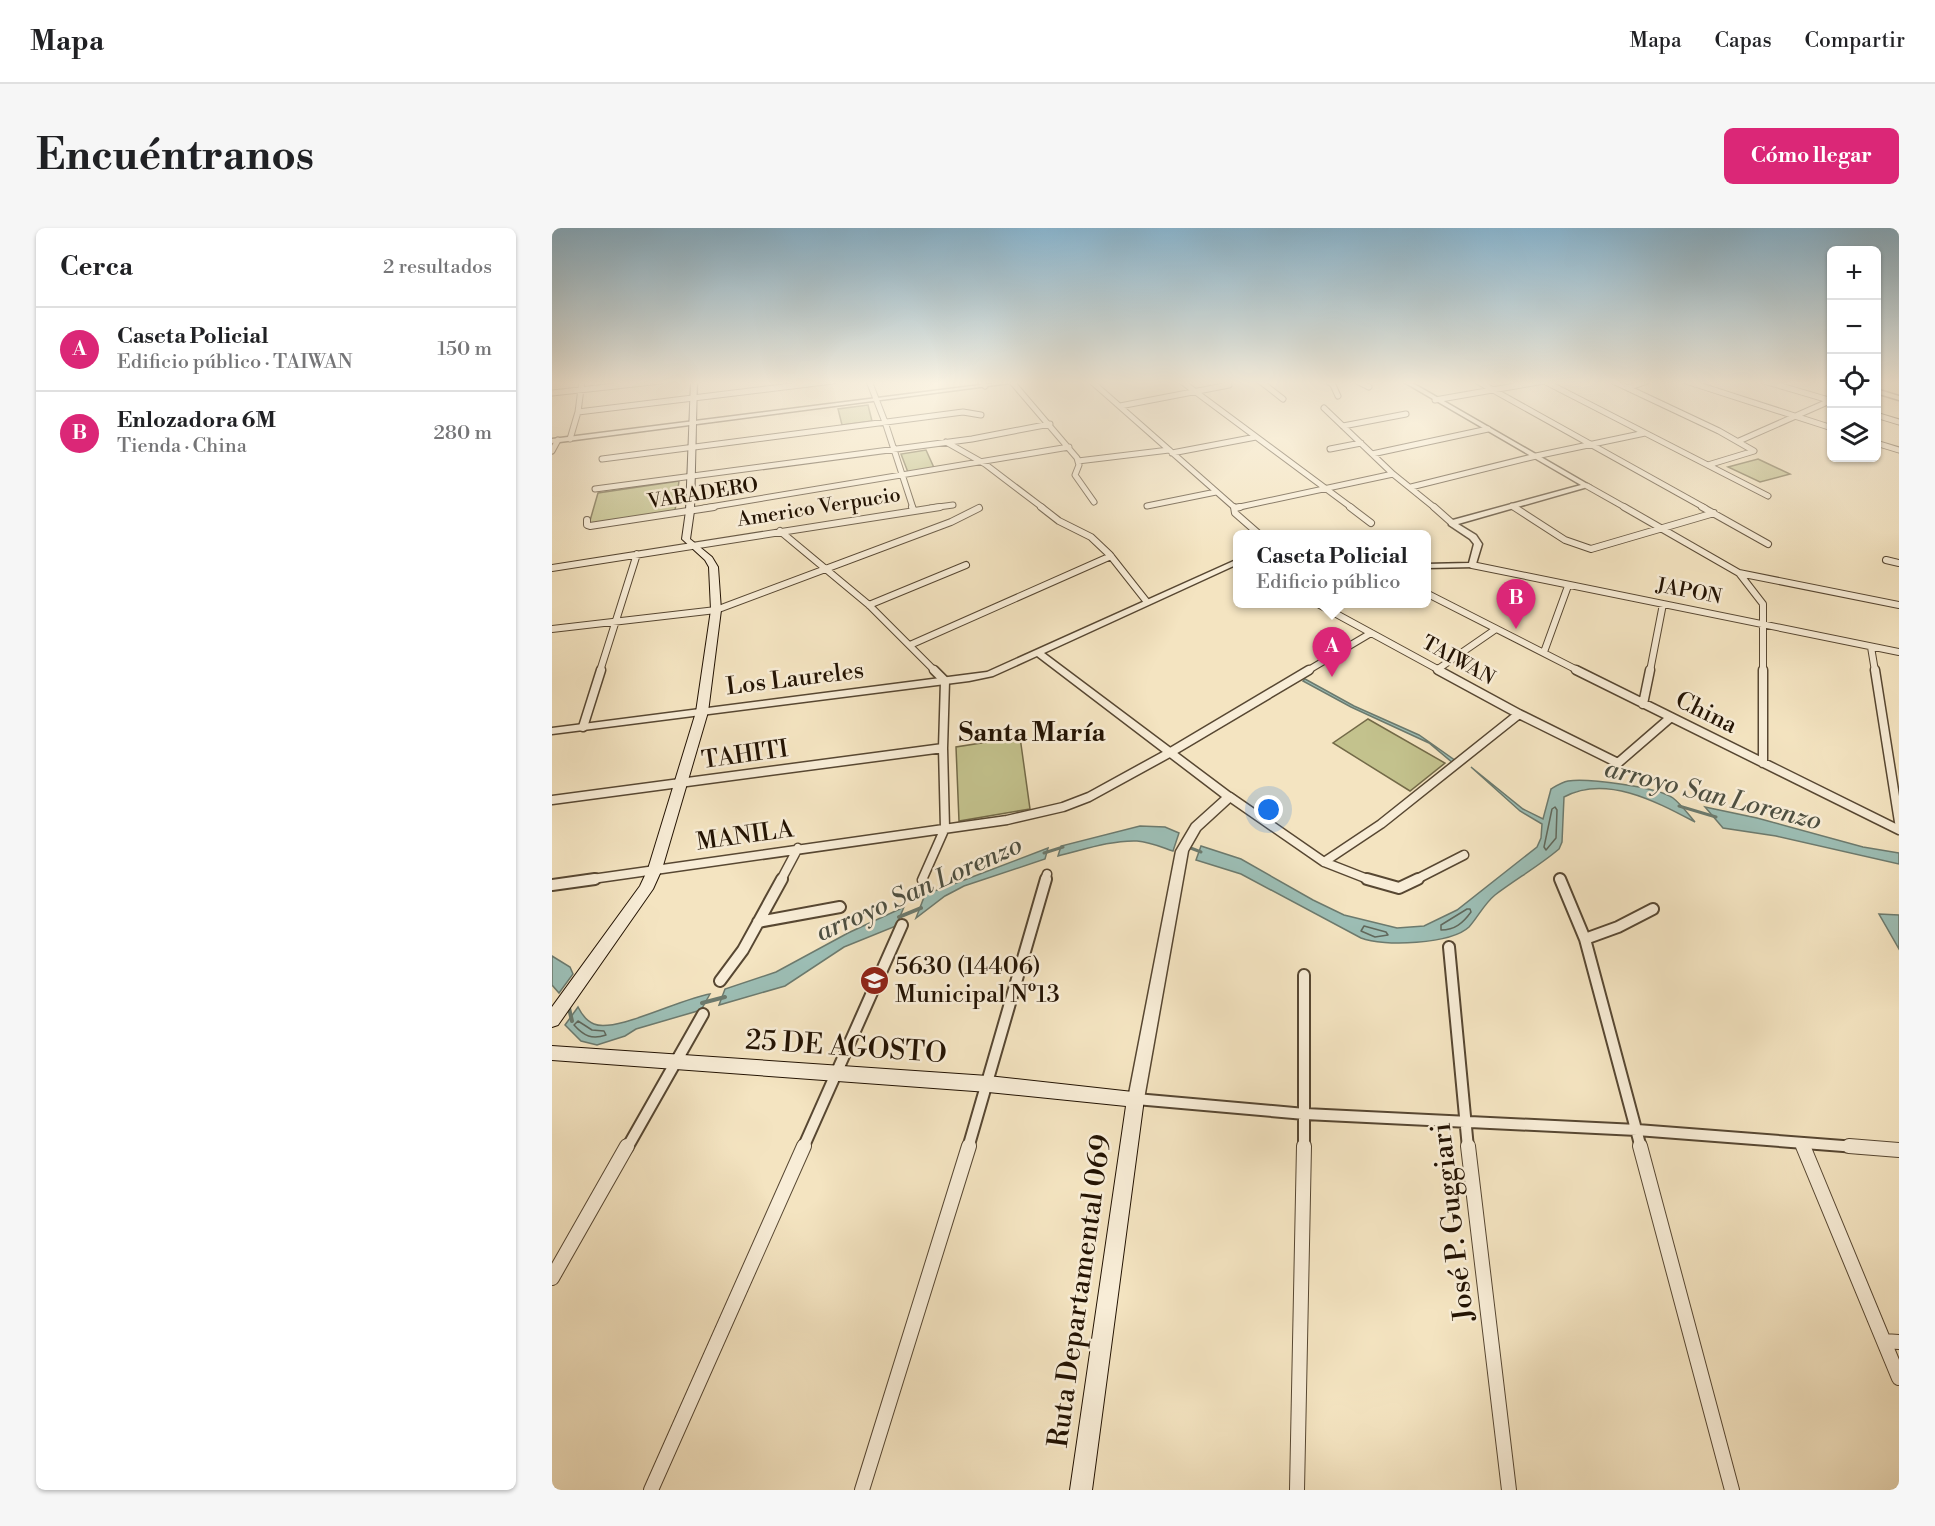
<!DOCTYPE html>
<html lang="es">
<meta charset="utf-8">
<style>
body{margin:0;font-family:"Libre Bodoni",serif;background:#f6f6f6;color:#202124}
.controls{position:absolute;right:18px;top:18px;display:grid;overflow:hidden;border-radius:9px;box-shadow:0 2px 4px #0004}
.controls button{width:54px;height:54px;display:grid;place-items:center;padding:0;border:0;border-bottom:2px solid #e0e0e0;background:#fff;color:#202124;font:30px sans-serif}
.you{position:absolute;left:717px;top:582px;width:21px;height:21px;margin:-15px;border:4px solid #fff;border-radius:50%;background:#1a73e8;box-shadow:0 0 0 9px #1a73e833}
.badge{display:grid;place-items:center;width:39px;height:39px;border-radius:50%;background:#db2777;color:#fff;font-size:20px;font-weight:700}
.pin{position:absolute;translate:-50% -50px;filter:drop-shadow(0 2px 3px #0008)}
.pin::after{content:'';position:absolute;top:32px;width:21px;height:18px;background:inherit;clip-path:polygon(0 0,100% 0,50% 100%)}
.popup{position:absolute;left:681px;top:302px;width:198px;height:78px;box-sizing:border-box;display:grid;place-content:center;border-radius:9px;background:#fff;filter:drop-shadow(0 2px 4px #0005);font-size:20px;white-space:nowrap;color:#757577}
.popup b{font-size:22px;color:#202124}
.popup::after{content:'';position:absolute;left:50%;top:100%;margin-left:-12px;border:12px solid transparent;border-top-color:#fff}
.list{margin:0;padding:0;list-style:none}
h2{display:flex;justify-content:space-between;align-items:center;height:78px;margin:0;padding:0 24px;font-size:26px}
h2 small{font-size:20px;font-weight:400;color:#757577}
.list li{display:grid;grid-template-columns:39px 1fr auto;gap:18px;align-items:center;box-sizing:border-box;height:84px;padding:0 24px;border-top:2px solid #e0e0e0}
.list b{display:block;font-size:22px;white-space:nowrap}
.list p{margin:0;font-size:20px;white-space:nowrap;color:#757577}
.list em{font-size:20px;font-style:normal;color:#757577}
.icon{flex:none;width:33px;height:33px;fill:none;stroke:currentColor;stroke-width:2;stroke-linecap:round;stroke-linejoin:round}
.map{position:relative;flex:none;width:1347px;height:1262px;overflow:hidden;border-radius:9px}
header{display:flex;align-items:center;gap:36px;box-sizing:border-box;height:84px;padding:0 30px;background:#fff;border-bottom:2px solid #e0e0e0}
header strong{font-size:28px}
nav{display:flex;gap:33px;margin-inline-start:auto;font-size:21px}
.intro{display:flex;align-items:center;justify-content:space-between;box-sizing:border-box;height:144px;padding:0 36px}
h1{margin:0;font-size:42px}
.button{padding:15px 27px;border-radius:9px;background:#db2777;color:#fff;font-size:21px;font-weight:700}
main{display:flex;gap:36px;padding:0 36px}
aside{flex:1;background:#fff;border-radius:9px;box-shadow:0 2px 4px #0004}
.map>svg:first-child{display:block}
</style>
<header>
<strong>Mapa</strong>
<nav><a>Mapa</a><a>Capas</a><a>Compartir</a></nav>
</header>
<div class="intro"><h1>Encuéntranos</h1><a class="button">Cómo llegar</a></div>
<main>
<aside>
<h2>Cerca<small>2 resultados</small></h2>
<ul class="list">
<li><span class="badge">A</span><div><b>Caseta Policial</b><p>Edificio público · TAIWAN</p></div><em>150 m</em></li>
<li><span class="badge">B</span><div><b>Enlozadora 6M</b><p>Tienda · China</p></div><em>280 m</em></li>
</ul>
</aside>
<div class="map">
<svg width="1347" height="1262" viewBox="0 0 1347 1262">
<rect width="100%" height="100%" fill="#f4e4c1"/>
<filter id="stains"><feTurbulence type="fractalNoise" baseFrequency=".00333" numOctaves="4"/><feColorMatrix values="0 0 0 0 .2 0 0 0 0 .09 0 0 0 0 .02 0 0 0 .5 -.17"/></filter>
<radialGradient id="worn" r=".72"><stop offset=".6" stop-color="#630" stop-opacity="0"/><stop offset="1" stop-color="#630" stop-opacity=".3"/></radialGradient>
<path fill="#c3c28d" stroke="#736a48" stroke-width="1.5" d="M 316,177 L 320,193 L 290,197 L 286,181 Z
M 374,222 L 383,242 L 357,247 L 349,226 Z
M 1206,231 L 1238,246 L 1208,254 L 1176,239 Z
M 127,253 L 123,283 L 37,296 L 46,265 Z
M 816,491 L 893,535 L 858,563 L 781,515 Z
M 468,509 L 478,581 L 407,593 L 404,519 Z"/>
<path fill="#9cbeb5" stroke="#6c7a6e" stroke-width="1.5" d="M 753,451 L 802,478 L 867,507 L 904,533 L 901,535 L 877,515 L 799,479 L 751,453 Z
M 919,539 L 971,581 L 991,591 L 999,561 C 1004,558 1010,554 1016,553 C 1035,550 1106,559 1121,570 C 1129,576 1136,586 1143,594 C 1105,574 1054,546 1012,569 L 1010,614 L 1007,621 C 987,638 964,651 943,667 C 932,676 926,689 917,699 C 899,716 831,719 809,710 L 689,646 L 644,632 L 649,618 L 689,631 L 761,672 L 792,687 L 845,700 L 872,698 L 905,682 L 985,619 L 989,610 L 990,596 L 968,583 Z
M 1153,579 L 1205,590 L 1311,619 L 1347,625 L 1347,636 L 1224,608 L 1171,600 Z
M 588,598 L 613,599 L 627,605 L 621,623 C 609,619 598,614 585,613 C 559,612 531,622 506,628 L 509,618 Z
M 496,620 L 493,631 L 412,658 L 393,668 L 364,690 L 374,664 L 386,662 Z
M 352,679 L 344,698 L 292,719 L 233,758 L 167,777 L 173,761 L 224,744 L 296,705 Z
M 1327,686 L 1347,687 L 1347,721 Z
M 0,728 L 18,739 L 21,746 L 7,765 L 0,757 Z
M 158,766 L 149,782 L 84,801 L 73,808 L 45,817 L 29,813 L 13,797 L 26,779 C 30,787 34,793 42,796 C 64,805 130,770 158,766 Z"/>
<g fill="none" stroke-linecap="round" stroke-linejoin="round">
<path stroke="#60685c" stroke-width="1.5" d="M 1003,579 L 1005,582 L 1004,610 L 994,622 L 992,619 L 1000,581 Z
M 915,681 L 918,681 L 919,684 C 911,695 903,702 889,702 L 889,697 Z
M 812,698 L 834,704 L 836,707 L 823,709 L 809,703 Z
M 26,793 L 40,802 L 52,803 L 54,807 C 40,812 32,808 22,797 Z"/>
<path stroke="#6c7a6e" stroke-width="3" d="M 1127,578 L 1164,589
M 636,619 L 649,624
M 492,625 L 511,619"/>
<path stroke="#6c7a6e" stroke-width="4" d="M 347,689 L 369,680
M 150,775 L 173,769
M 17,780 L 20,793"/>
<defs>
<path id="minor-far4" d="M 317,153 L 333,194 L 361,280
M 428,153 L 433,158
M 539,153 L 683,280
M 629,153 L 800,280
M 708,153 L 731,171
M 776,153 L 781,157 L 786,168
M 805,153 L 817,159
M 925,153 L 1153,280
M 992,153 L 1216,268
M 1061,153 L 1167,203 L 1202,223 L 1156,237
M 1134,153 L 1280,200
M 1212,153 L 1280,173
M 460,154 L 525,230 L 527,237 L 523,247 L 542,274
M 1076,160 L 1095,153
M 0,165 L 109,153
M 883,172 L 992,153
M 568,178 L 677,157
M 772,180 L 841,246 L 883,280
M 26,184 L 281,153
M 1324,187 L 1347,194
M 791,198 L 854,186
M 18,211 L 26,184 L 30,153
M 1187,213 L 1280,172
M 394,214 L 433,236 L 491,280
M 1324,215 L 1347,222
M 778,221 L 809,215
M 0,223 L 6,212
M 620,225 L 704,209
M 820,226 L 936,201
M 50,231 L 411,184 L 429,187
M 526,233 L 617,222
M 1035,258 L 1074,280
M 859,259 L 984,228 L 1093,205
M 43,261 L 420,211 L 498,196
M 595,278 L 664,264
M 960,278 L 964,280
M 152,280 L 517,219
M 379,280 L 401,277
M 683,280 L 841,246"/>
<path id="minor-far3" d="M 360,279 L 361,282
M 489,279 L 507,293 L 539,309 L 558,327 L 595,374
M 682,279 L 683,285 L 707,306
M 798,279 L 819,295
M 882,279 L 900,295
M 962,279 L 1013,312 L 1039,321 L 1162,285
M 1072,279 L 1187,345 L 1211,376 L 1211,443
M 1150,279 L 1216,316
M 683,280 L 688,279
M 35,292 L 35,297 L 38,298 L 162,279
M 228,303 L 317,377 L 383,443
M 1334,332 L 1347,335
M 920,337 L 1347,424
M 0,340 L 388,279
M 1187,345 L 1347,377
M 874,365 L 1027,443
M 766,376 L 889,443
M 317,377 L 414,337
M 0,401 L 164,382 L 399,294 L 427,280
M 358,417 L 559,328
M 1319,419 L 1323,443
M 992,424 L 1016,358
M 886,441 L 944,401
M 48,443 L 85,326
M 755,443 L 819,405
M 1098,443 L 1111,376"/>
<path id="minor-far2" d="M 886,442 L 967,486 L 1066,535 L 1118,490
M 1024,442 L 1347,602
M 1211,442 L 1211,535
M 1323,442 L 1347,594
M 1091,476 L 1098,442
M 31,499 L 49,442
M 678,569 L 772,634 L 818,652
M 0,572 L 391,520
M 772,634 L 829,596 L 967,486
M 33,652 L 455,592 L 511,579 L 537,569 L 619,524 L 757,442
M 229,652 L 246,620
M 370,652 L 393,600 L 391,520 L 393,453 L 382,442
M 493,652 L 495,646
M 863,652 L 912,627"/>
<path id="minor-far1" d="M 815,651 L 847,660 L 866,651
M 1008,651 L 1033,711 L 1089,920
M 0,657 L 43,651
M 206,694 L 288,679
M 1033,711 L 1066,699 L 1101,681
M 897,719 L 916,920
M 752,747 L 752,920
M 168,753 L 191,722 L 230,651
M 584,871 L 753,886 L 1085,902 L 1317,920
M 1250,915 L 1252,920
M 75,920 L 151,786
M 251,920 L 350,697
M 416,920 L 494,651"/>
<path id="minor" d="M 916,918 L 957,1262
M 1088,918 L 1180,1262
M 1251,918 L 1347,1150
M 1297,918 L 1347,922
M 0,1050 L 75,918
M 1332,1113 L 1347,1114
M 99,1262 L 252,918
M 310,1262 L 417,918
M 745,1262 L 752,918"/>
<path id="tertiary" d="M 460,153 L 474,153 L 0,215 L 0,211 Z
M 850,153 L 857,153 L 1039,258 L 906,296 L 924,307 L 930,316 L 923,339 L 874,340 L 874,336 L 917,335 L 922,316 L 918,311 L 897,297 L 897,293 L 1029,257 Z
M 1324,161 L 1347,168 L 1347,172 L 1324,165 Z
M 686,331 L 686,336 L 492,425 L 684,569 L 648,602 L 636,623 L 592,871 L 589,876 L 584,878 L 579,876 L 576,871 L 624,623 L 640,596 L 670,569 L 485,428 L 441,448 L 417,453 L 0,506 L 0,500 L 435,444 Z"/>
<path id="secondary" d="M 139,153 L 145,153 L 142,283 L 138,311 L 160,329 L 166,339 L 169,382 L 156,484 L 110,641 L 101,661 L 6,797 L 0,799 L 0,779 L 88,658 L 96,641 L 144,484 L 159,382 L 157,339 L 153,332 L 130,311 L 134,283 Z
M 0,818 L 436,848 L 590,865 L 592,871 L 540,1262 L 518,1262 L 574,878 L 436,864 L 0,832 Z"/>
</defs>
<use href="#minor-far4" stroke="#574732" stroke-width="7"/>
<use href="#minor-far3" stroke="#574732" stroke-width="8"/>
<use href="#minor-far2" stroke="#574732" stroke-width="11"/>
<use href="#minor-far1" stroke="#574732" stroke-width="14"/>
<use href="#minor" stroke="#574732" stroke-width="16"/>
<use href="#tertiary" stroke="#574732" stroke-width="3"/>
<use href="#secondary" stroke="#231303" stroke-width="2"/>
<use href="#minor-far4" stroke="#f8edd7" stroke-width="5"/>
<use href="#minor-far3" stroke="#f8edd7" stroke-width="6"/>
<use href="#minor-far2" stroke="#f8edd7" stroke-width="8"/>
<use href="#minor-far1" stroke="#f8edd7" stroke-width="10"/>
<use href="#minor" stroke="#f8edd7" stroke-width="14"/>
<use href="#tertiary" fill="#f8edd7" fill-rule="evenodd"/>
<use href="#secondary" fill="#f8edd7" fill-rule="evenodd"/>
</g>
<linearGradient id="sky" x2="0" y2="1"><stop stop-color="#89b8d4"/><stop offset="0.47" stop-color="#faf3e3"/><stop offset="1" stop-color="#faf3e3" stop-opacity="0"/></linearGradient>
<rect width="1347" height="329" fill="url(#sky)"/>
<defs>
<symbol id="school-disc" viewBox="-11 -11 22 22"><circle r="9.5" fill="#8f2418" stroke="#f8edd7"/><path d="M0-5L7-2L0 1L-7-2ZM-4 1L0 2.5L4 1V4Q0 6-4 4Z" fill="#fff"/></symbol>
</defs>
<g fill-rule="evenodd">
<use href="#school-disc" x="306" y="736" width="33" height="33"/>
</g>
<g text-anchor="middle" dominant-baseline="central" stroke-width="5" stroke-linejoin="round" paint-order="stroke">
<g font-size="20" fill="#231303" stroke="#f8edd7">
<text transform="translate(151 266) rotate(-9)">VARADERO</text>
<text transform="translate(267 280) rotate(-9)">Americo Verpucio</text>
<text transform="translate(1137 364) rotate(11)">JAPON</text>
<text transform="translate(906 433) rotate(29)">TAIWAN</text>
</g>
<g font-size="24" fill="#231303" stroke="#f8edd7">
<text transform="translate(243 451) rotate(-7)">Los Laureles</text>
<text transform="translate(1154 485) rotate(26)">China</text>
<text transform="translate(193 527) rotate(-8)">TAHITI</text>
<text transform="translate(193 608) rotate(-8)">MANILA</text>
</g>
<g font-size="24" fill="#231303" stroke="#f8edd7" text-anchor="start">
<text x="343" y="739">5630 (14406)<tspan x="343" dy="28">Municipal Nº13</tspan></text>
</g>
<g font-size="26" font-weight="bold" fill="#231303" stroke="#f8edd7">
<text x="480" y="505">Santa María</text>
</g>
<g font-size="26" font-style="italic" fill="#4d4f41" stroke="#f8edd7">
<text transform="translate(1161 567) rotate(14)">arroyo San Lorenzo</text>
<text transform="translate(367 661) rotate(-24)">arroyo San Lorenzo</text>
</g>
<g font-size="28" fill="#231303" stroke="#f8edd7">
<text transform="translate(294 819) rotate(4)">25 DE AGOSTO</text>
<text transform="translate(901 994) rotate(-97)">José P. Guggiari</text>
<text transform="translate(528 1063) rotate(-82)">Ruta Departamental 069</text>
</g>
</g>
<rect width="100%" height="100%" filter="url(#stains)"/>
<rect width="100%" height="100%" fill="url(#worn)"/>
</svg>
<div class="controls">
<button>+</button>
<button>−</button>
<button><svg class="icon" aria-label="locate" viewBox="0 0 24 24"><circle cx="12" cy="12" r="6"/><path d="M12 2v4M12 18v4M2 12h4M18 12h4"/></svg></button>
<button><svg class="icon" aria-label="layers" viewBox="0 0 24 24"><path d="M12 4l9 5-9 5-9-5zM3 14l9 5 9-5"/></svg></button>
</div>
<div class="you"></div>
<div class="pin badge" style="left:780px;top:449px">A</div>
<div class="popup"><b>Caseta Policial</b>Edificio público</div>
<div class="pin badge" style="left:964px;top:401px">B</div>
</div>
</main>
